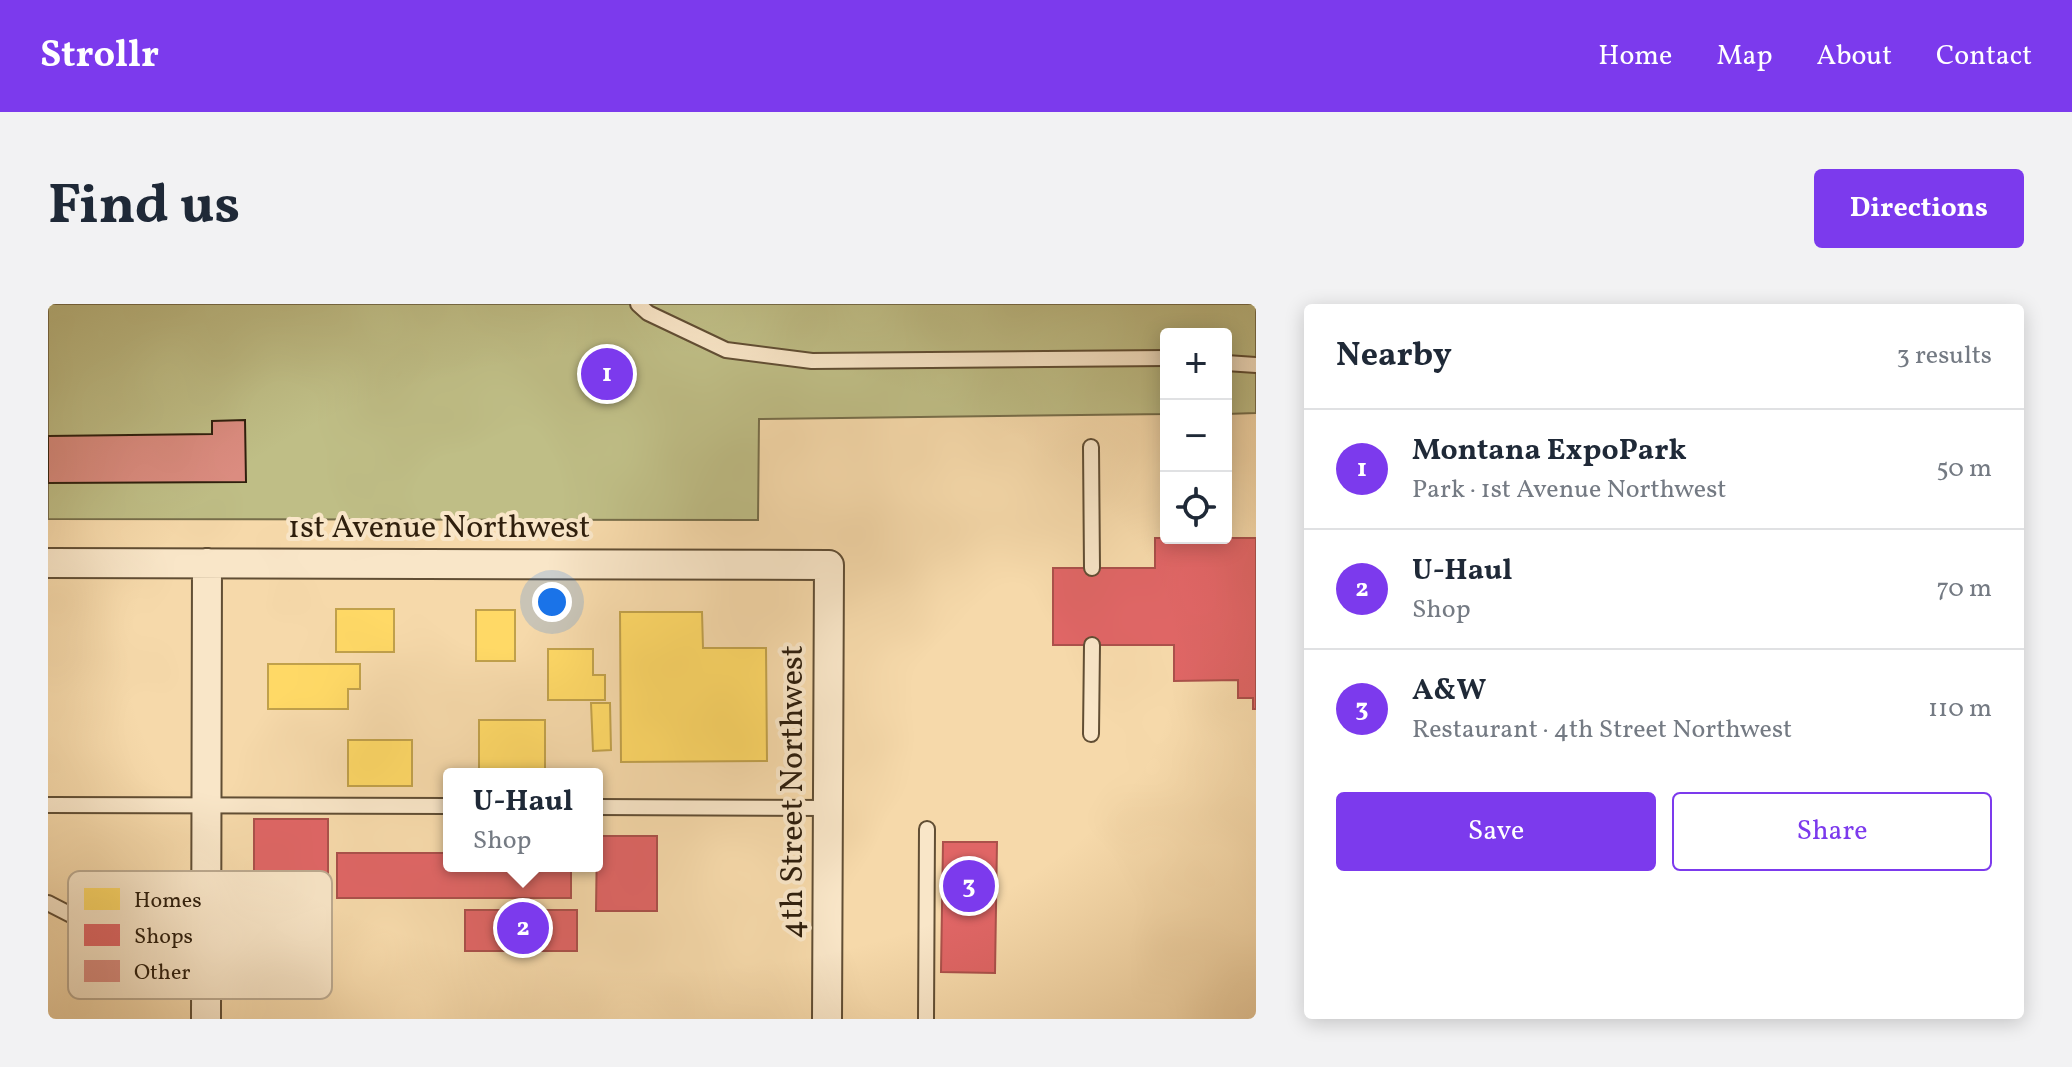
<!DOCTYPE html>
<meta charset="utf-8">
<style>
body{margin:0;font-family:Vollkorn,serif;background:#f2f2f3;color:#1f2937}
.controls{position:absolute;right:24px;top:24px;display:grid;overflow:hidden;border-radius:8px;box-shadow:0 4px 20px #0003}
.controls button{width:72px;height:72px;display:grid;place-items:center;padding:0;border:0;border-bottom:2px solid #e0e1e3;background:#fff;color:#1f2937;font:40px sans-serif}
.you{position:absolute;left:504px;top:298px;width:28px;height:28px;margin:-20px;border:6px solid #fff;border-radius:50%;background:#1a73e8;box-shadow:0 0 0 12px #1a73e833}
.badge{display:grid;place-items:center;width:52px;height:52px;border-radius:50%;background:#7c3aed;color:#fff;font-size:26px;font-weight:700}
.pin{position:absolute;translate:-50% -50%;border:4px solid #fff;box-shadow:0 2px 8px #0006}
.popup{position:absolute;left:395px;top:464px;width:160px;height:104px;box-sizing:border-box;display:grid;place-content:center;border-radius:8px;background:#fff;filter:drop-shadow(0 2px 6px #0005);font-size:26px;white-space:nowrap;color:#747a83}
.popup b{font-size:30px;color:#1f2937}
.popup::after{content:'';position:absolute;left:50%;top:100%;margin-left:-16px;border:16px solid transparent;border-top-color:#fff}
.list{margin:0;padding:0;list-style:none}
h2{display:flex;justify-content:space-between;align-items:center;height:104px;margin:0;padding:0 32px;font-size:34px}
h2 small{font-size:26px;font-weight:400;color:#747a83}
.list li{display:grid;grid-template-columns:52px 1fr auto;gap:24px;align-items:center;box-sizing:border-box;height:120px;padding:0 32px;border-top:2px solid #e0e1e3}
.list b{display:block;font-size:30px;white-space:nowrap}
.list p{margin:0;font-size:26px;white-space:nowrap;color:#747a83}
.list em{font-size:26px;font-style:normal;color:#747a83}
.actions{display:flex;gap:16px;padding:24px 32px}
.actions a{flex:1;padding:18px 0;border:2px solid #7c3aed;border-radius:8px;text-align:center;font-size:28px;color:#7c3aed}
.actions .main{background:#7c3aed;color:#fff}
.icon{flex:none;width:44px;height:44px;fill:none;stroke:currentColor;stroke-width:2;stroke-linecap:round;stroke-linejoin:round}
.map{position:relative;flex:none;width:1208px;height:715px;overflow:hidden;border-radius:8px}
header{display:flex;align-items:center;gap:48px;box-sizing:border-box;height:112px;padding:0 40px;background:#7c3aed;color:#fff}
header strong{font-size:38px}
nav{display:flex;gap:44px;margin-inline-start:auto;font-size:28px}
.intro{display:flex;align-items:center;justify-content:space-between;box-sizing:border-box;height:192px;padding:0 48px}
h1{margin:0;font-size:56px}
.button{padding:20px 36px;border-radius:8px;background:#7c3aed;color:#fff;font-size:28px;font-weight:700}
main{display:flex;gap:48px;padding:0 48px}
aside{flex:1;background:#fff;border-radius:8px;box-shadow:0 4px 20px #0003}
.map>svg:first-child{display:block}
</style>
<header>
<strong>Strollr</strong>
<nav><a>Home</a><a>Map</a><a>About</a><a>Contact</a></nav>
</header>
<div class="intro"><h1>Find us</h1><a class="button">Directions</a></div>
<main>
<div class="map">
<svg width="1208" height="715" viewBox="0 0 1208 715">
<rect width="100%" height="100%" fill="#f6d9aa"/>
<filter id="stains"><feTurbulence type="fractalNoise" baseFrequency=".0025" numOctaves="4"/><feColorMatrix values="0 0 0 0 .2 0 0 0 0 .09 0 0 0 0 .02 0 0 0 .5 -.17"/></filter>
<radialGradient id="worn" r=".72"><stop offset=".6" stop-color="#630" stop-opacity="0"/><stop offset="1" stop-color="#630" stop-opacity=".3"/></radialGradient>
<path fill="#bfbe86" stroke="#776e4a" stroke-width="2" d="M 0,0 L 1208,0 L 1208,109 L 1178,110 L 1178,30 L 1118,30 L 1118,110 L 711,115 L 710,216 L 0,215 Z"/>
<path fill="#ffd966" stroke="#c1a14b" stroke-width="2" d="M 288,305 L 346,305 L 346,348 L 288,348 Z
M 428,306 L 467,306 L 467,357 L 428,357 Z
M 572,308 L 654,308 L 655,344 L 718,344 L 719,457 L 573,458 Z
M 500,345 L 545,345 L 545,371 L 557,371 L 557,396 L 500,396 Z
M 220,360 L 312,360 L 312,385 L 300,385 L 300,405 L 220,405 Z
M 543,399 L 562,399 L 563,446 L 545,447 Z
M 431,416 L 497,416 L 497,470 L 431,470 Z
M 300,436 L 364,436 L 364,482 L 300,482 Z"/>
<path fill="#e06666" stroke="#ab514b" stroke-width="2" d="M 1107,234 L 1208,234 L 1208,405 L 1205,405 L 1205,394 L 1190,394 L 1190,376 L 1126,377 L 1126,341 L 1005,341 L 1005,264 L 1107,264 Z
M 206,515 L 280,515 L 280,665 L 206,665 Z
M 549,532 L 609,532 L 609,607 L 548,607 Z
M 895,538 L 949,538 L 947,669 L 893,668 Z
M 289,549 L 401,549 L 401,562 L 523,562 L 523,594 L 289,594 Z
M 417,606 L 529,606 L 529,647 L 417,647 Z"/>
<path fill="#db8c80" stroke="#2f1f0d" stroke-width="2" d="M 197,116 L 198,178 L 0,179 L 0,132 L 164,130 L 164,117 Z"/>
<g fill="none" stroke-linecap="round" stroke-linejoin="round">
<defs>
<path id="lane" d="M 590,0 L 600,9 L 678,46 L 764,57 L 1118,54
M 1178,59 L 1208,61
M 1043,143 L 1044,264
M 1043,430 L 1044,341
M 0,501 L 401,502
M 549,503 L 780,504
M 0,599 L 29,614 L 159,615
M 878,715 L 879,525"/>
<path id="street" d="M 0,259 L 781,261 L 779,715
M 158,715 L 159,259"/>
</defs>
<use href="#lane" stroke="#614e34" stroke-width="18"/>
<use href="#street" stroke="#614e34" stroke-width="32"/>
<use href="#lane" stroke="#f9e6c8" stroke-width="14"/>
<use href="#street" stroke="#f9e6c8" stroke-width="28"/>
</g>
<g text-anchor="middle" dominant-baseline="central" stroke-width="8" stroke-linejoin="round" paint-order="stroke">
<g font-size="32" fill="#2f1f0d" stroke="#f9e6c8">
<text x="391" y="225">1st Avenue Northwest</text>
<text transform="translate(746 488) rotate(-90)">4th Street Northwest</text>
</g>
</g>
<rect x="20" y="567" width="264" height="128" rx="12" fill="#f9e6c8" stroke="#bcaa90" stroke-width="2"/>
<rect x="36" y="584" width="36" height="22" fill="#ffd966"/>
<rect x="36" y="620" width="36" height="22" fill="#e06666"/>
<rect x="36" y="656" width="36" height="22" fill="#db8c80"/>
<g font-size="22" fill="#2f1f0d">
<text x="86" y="603">Homes</text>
<text x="86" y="639">Shops</text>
<text x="86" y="675">Other</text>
</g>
<rect width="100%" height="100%" filter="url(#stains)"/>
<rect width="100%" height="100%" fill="url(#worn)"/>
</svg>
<div class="controls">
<button>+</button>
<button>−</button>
<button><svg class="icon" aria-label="locate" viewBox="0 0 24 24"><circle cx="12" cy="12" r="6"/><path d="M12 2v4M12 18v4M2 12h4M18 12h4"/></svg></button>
</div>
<div class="you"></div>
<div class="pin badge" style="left:559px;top:70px">1</div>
<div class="pin badge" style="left:475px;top:624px">2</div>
<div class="popup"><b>U-Haul</b>Shop</div>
<div class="pin badge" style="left:921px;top:582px">3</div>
</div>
<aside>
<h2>Nearby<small>3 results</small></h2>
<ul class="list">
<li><span class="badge">1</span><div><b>Montana ExpoPark</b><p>Park · 1st Avenue Northwest</p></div><em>50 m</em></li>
<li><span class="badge">2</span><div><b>U-Haul</b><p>Shop</p></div><em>70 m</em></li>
<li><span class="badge">3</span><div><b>A&amp;W</b><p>Restaurant · 4th Street Northwest</p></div><em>110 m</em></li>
</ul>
<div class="actions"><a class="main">Save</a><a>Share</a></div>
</aside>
</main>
